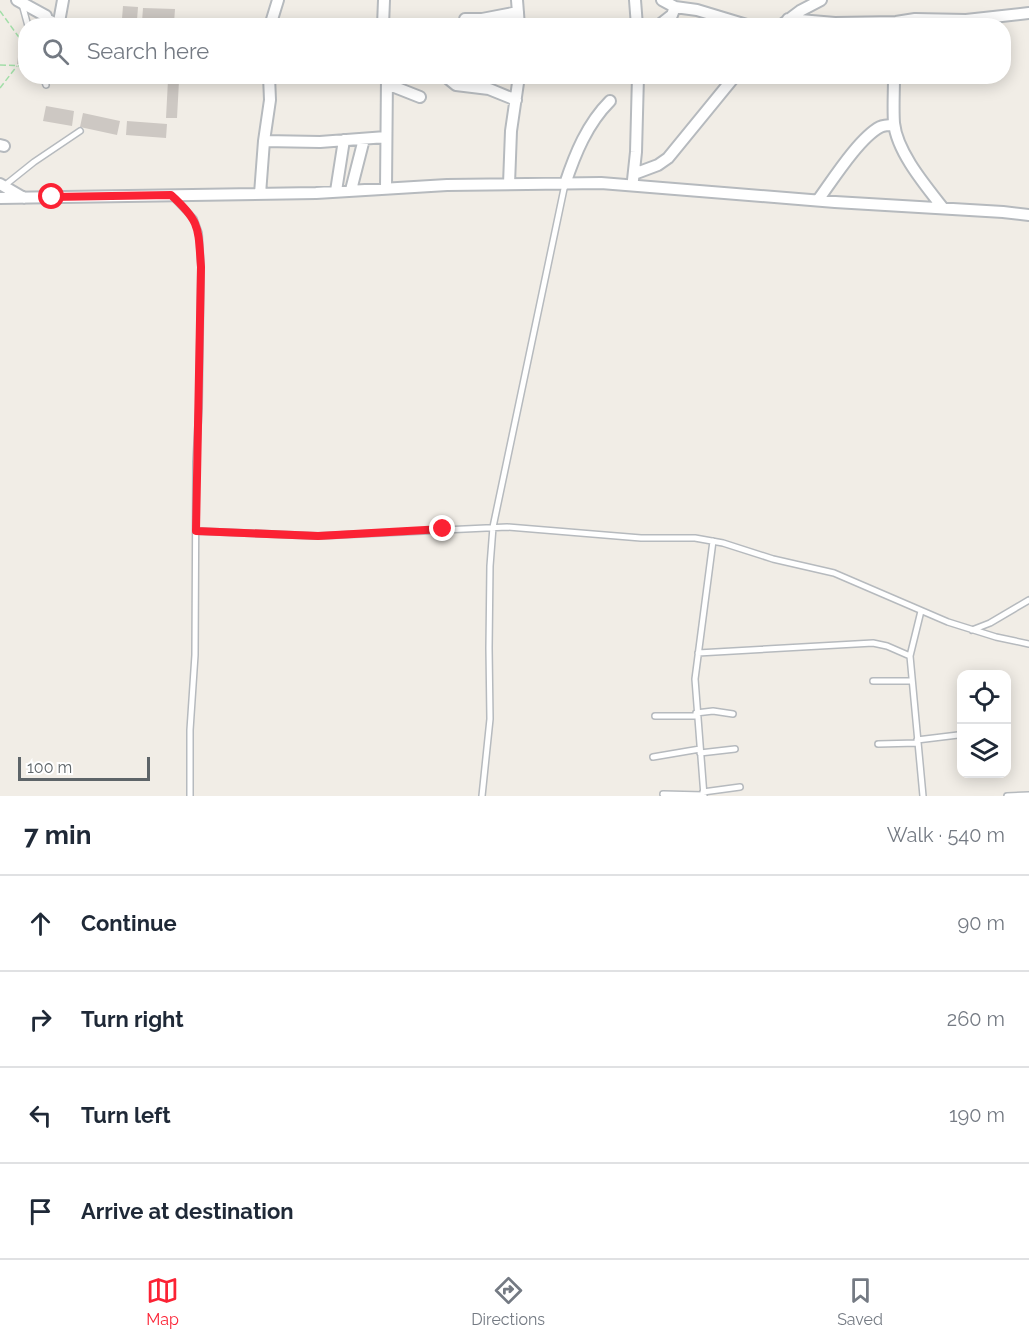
<!DOCTYPE html>
<meta charset="utf-8">
<style>
body{margin:0;font-family:Raleway,sans-serif;background:#f2f2f3;color:#1f2937}
.controls{position:absolute;right:18px;bottom:18px;display:grid;overflow:hidden;border-radius:12px;box-shadow:0 3px 15px #0003}
.controls button{width:54px;height:54px;display:grid;place-items:center;padding:0;border:0;border-bottom:2px solid #e0e1e3;background:#fff;color:#1f2937;font:30px sans-serif}
.scale{position:absolute;left:18px;bottom:15px;width:132px;box-sizing:border-box;padding-left:6px;border:3px solid #5d6468;border-top:0;font-size:16px;line-height:21px;white-space:nowrap;color:#5d6468;-webkit-text-stroke:4px #fff;paint-order:stroke}
.stop{position:absolute;width:18px;height:18px;margin:-14px;border:4px solid #fb2234;border-radius:50%;background:#fff}
.stop.end{background:#fb2234;border-color:#fff;box-shadow:0 2px 6px #0008}
.list{margin:0;padding:0;list-style:none}
h2{display:flex;justify-content:space-between;align-items:center;height:78px;margin:0;padding:0 24px;font-size:26px}
h2 small{font-size:20px;font-weight:400;color:#747a83}
.list li{display:grid;grid-template-columns:39px 1fr auto;gap:18px;align-items:center;box-sizing:border-box;height:96px;padding:0 24px;border-top:2px solid #e0e1e3}
.list b{display:block;font-size:22px;white-space:nowrap}
.list em{font-size:20px;font-style:normal;color:#747a83}
.icon{flex:none;width:33px;height:33px;fill:none;stroke:currentColor;stroke-width:2;stroke-linecap:round;stroke-linejoin:round}
.map{position:relative;flex:none;width:1029px;height:796px;overflow:hidden}
.search{position:absolute;background:#fff;box-shadow:0 3px 15px #0003;left:18px;right:18px;top:18px;height:66px;display:flex;align-items:center;gap:15px;box-sizing:border-box;padding:0 21px;border-radius:24px;color:#747a83;font-size:22px}
.sheet{height:462px;background:#fff}
nav{display:flex;justify-content:space-around;align-items:center;box-sizing:border-box;height:84px;border-top:2px solid #e0e1e3;background:#fff;font-size:16px;color:#747a83}
nav a{display:grid;justify-items:center;gap:3px}
nav .on{color:#fb2234}
.map>svg:first-child{display:block}
</style>
<div class="map">
<svg width="1029" height="796" viewBox="0 0 1029 796">
<rect width="100%" height="100%" fill="#f1ede6"/>
<path fill="#cdc8c3" d="M 123,6 L 138,7 L 137,20 L 122,19 Z
M 143,8 L 175,9 L 174,23 L 142,22 Z
M 19,50 L 26,51 L 25,65 L 17,64 Z
M 168,80 L 179,81 L 177,118 L 166,118 Z
M 46,106 L 74,111 L 72,126 L 43,121 Z
M 83,113 L 120,121 L 117,135 L 80,127 Z
M 127,121 L 167,124 L 166,138 L 126,135 Z"/>
<g fill="none" stroke-linecap="round" stroke-linejoin="round">
<defs>
<path id="service" d="M 22,4 L 28,26
M 46,16 L 66,26
M 43,76 L 46,85
M 4,186 L 34,162 L 80,131
M 172,196 L 194,219 L 199,233 L 201,267 L 199,408 L 196,462 L 195,655 L 190,730 L 190,796
M 196,531 L 318,536 L 507,527 L 641,538 L 695,538 L 723,543 L 773,559 L 834,573 L 948,622 L 996,637 L 1029,644
M 921,611 L 910,656 L 923,796
M 972,630 L 990,623 L 1029,600
M 698,653 L 873,643 L 887,646 L 910,656
M 873,681 L 911,681
M 696,713 L 713,711 L 733,714
M 655,716 L 696,716
M 917,740 L 958,735
M 878,744 L 917,743
M 700,753 L 735,749
M 653,757 L 700,749
M 703,792 L 740,787
M 663,794 L 704,795
M 482,796 L 490,719 L 489,648 L 490,566 L 493,527 L 565,184
M 704,796 L 695,679 L 713,541
M 1007,796 L 1029,795"/>
<path id="minor" d="M 17,0 L 46,16
M 517,0 L 519,26
M 635,0 L 637,26
M 662,0 L 675,7 L 697,10 L 750,26
M 465,19 L 482,19 L 518,12
M 788,19 L 835,23 L 896,22 L 915,19 L 966,20 L 1029,13
M 59,22 L 63,0
M 270,26 L 278,0
M 383,26 L 384,0
M 658,26 L 672,15 L 675,7
M 780,26 L 800,11 L 821,0
M 445,76 L 456,85 L 489,89 L 516,100
M 894,76 C 894,92 893,108 894,123 C 897,152 925,185 943,208
M 387,84 L 420,97
M 264,141 L 320,142 L 386,137
M 0,145 L 4,146
M 634,174 L 658,165 L 668,158 L 735,76
M 633,180 L 636,152 L 638,76
M 0,184 L 24,198
M 509,184 L 511,131 L 519,76
M 565,184 C 575,154 587,124 610,101
M 386,188 L 387,76
M 351,190 L 364,139
M 336,191 L 344,140
M 260,194 L 264,141 L 270,100 L 269,76
M 0,198 L 316,193 L 447,185 L 601,183 L 835,202 L 1003,212 L 1029,215
M 818,200 C 832,181 859,138 880,127 C 884,125 890,125 894,125"/>
</defs>
<use href="#service" stroke="#b6babe" stroke-width="8"/>
<use href="#minor" stroke="#b6babe" stroke-width="14"/>
<path stroke="#a2dea8" stroke-width="1.5" stroke-dasharray="6 3" stroke-linecap="butt" d="M 0,11 L 18,36 L 26,44
M 0,65 L 26,66
M 0,88 L 17,66"/>
<use href="#service" stroke="#fff" stroke-width="5"/>
<use href="#minor" stroke="#fff" stroke-width="10"/>
</g>
<g fill="none" stroke-linecap="round" stroke-linejoin="round">
<path stroke="#fb2234" stroke-width="8" d="M 52,197 L 171,195 C 201,222 198,228 201,267 L 196,531 L 318,536 L 443,529"/>
</g>
</svg>
<div class="controls">
<button><svg class="icon" aria-label="locate" viewBox="0 0 24 24"><circle cx="12" cy="12" r="6"/><path d="M12 2v4M12 18v4M2 12h4M18 12h4"/></svg></button>
<button><svg class="icon" aria-label="layers" viewBox="0 0 24 24"><path d="M12 4l9 5-9 5-9-5zM3 14l9 5 9-5"/></svg></button>
</div>
<div class="scale">100 m</div>
<div class="stop" style="left:52px;top:197px"></div>
<div class="stop end" style="left:443px;top:529px"></div>
<div class="search"><svg class="icon" aria-label="search" viewBox="0 0 24 24"><circle cx="10" cy="10" r="6"/><path d="M15 15l6 6"/></svg>Search here</div>
</div>
<section class="sheet">
<h2>7 min<small>Walk · 540 m</small></h2>
<ul class="list">
<li><svg class="icon" aria-label="ahead" viewBox="0 0 24 24"><path d="M12 20V5M6 11l6-6 6 6"/></svg><div><b>Continue</b></div><em>90 m</em></li>
<li><svg class="icon" aria-label="right" viewBox="0 0 24 24"><path d="M7 20v-9h11M14 6l5 5-5 5"/></svg><div><b>Turn right</b></div><em>260 m</em></li>
<li><svg class="icon" aria-label="left" viewBox="0 0 24 24"><path d="M17 20v-9H6M10 6l-5 5 5 5"/></svg><div><b>Turn left</b></div><em>190 m</em></li>
<li><svg class="icon" aria-label="arrive" viewBox="0 0 24 24"><path d="M6 21V4h12l-3 4 3 4H6"/></svg><div><b>Arrive at destination</b></div></li>
</ul>
</section>
<nav>
<a class="on"><svg class="icon" aria-label="map" viewBox="0 0 24 24"><path d="M3 6l6-2 6 2 6-2v14l-6 2-6-2-6 2zM9 4v14M15 6v14"/></svg>Map</a>
<a><svg class="icon" aria-label="directions" viewBox="0 0 24 24"><path d="M12 3l9 9-9 9-9-9zM9 14v-3h6M13 9l2 2-2 2"/></svg>Directions</a>
<a><svg class="icon" aria-label="saved" viewBox="0 0 24 24"><path d="M7 4h10v16l-5-4-5 4z"/></svg>Saved</a>
</nav>
